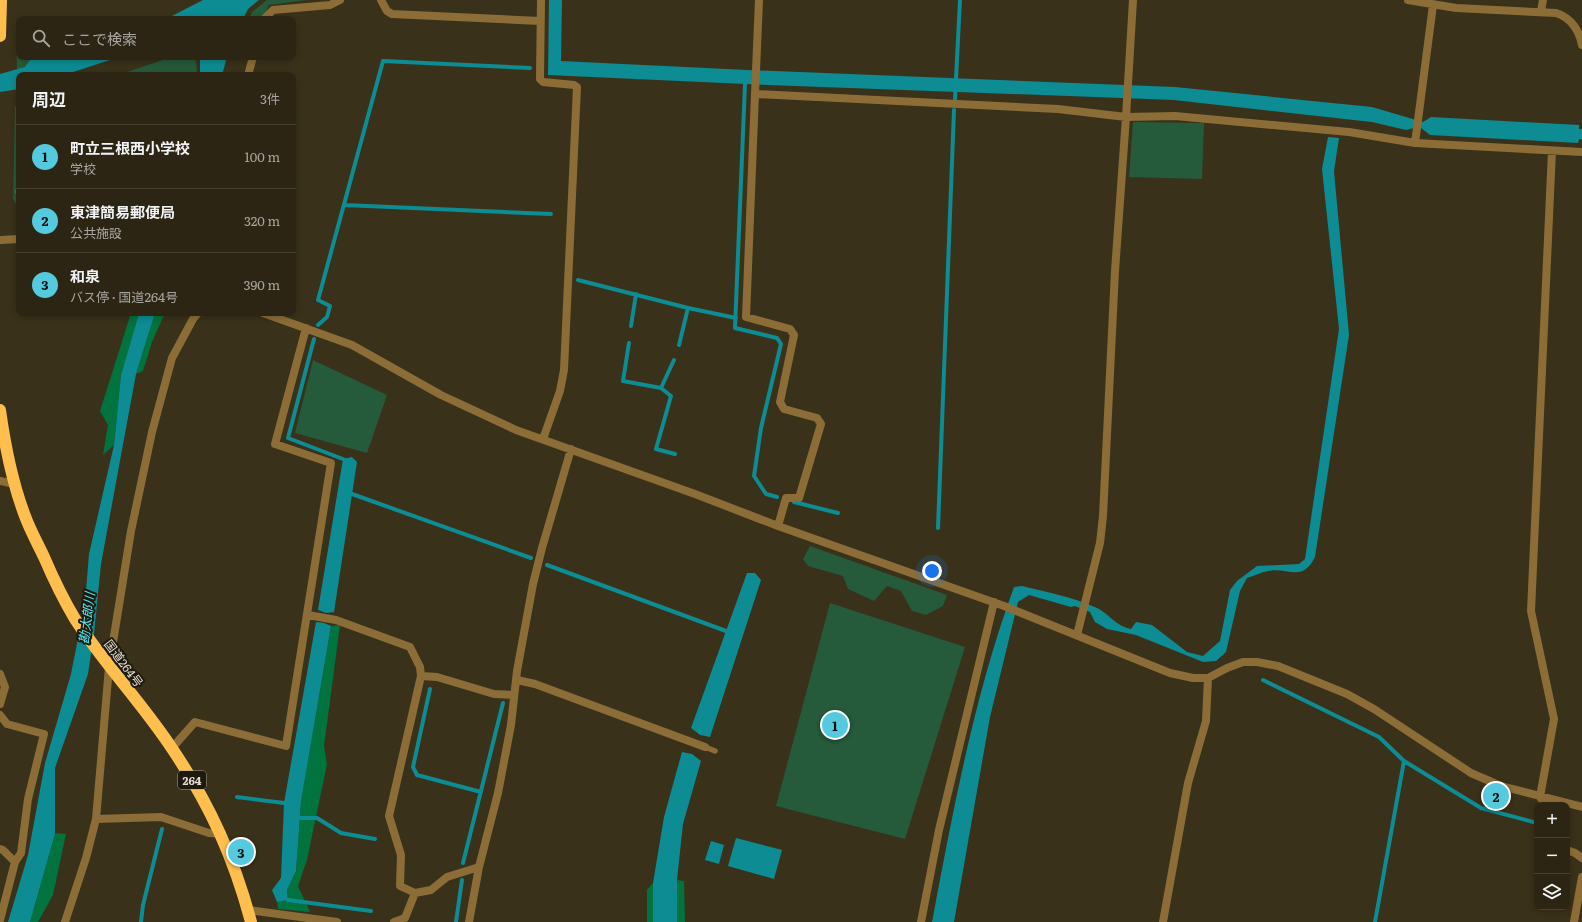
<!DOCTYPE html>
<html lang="ja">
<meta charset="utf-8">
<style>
body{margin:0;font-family:Literata,"Noto Sans JP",serif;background:#342d1d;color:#f1f3f6}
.controls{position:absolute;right:12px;bottom:12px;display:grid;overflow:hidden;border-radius:8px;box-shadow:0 2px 6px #0003}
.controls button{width:36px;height:36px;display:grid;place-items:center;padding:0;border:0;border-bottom:1px solid #484234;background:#2c2514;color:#f1f3f6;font:20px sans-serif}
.you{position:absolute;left:932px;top:571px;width:14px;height:14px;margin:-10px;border:3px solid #fff;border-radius:50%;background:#1a73e8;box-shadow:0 0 0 6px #1a73e833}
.badge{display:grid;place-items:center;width:26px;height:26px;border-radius:50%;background:#55cadf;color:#111;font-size:13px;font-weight:700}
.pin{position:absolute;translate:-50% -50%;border:2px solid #fff;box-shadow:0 1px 4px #0006}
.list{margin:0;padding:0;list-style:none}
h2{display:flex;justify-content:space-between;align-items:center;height:52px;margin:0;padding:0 16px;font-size:17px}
h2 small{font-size:13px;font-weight:400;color:#a6a5a0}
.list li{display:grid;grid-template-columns:26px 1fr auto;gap:12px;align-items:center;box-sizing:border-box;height:64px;padding:0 16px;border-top:1px solid #484234}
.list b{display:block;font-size:15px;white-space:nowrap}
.list p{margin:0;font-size:13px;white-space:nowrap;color:#a6a5a0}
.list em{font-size:13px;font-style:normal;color:#a6a5a0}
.icon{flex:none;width:22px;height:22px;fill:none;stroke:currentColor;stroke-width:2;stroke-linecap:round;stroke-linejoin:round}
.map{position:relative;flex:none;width:1582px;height:922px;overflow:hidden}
.search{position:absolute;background:#2c2514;box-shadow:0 2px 6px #0003;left:16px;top:16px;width:280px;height:44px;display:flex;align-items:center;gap:10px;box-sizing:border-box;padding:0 14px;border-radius:8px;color:#a6a5a0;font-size:15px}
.panel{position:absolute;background:#2c2514;box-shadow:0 2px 6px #0003;left:16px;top:72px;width:280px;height:244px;border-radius:8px}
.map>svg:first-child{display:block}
</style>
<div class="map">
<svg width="1582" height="922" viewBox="0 0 1582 922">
<rect width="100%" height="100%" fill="#3a311a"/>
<path fill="#255a3a" d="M 267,0 L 306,0 L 269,5 L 263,19 L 249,19 L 252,12 Z
M 19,35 L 19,57 L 28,57 L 31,60 L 25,67 L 17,70 L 16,36 Z
M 172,57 L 195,57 L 197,71 L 195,75 L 118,75 Z
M 19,105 L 19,203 L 18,207 L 13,199 L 15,107 Z
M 1133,122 L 1204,123 L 1202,179 L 1129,177 Z
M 313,360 L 387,395 L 367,453 L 295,433 Z
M 810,546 L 947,595 L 943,606 L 926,615 L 912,611 L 901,591 L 887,586 L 874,601 L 848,589 L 843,576 L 808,566 L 803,559 Z
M 830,603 L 965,647 L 905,839 L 776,806 Z"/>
<path fill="#01733f" d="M 131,313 L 139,313 L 121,375 L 114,445 L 103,455 L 108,425 L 100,411 Z
M 155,313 L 165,313 L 152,342 L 143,371 L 136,374 Z
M 340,625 L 324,746 L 327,764 L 307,860 L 298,886 L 310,912 L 278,909 L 277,902 L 288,900 L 287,890 L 296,871 L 301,802 L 331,626 Z
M 57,833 L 66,834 L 53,895 L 38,922 L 30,922 L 55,834 Z
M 677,880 L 684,881 L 685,922 L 677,922 Z
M 653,883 L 653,922 L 647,922 L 647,890 Z"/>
<path fill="#0d8c93" d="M 203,0 L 259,0 L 248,9 L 243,19 L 166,19 Z
M 549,0 L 562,0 L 561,61 L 747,70 L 1175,87 L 1372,107 L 1423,122 L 1431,117 L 1579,125 L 1579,129 L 1582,129 L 1582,139 L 1579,139 L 1578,143 L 1430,135 L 1421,128 L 1414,128 L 1406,130 L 1372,122 L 1174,100 L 745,84 L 548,75 Z
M 28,57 L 119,57 L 64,75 L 19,75 L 19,89 L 0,92 L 0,74 L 25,67 L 30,60 Z
M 200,57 L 227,57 L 222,75 L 200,75 Z
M 1328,137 L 1339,138 L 1334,171 L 1349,335 L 1315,557 C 1302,583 1289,567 1268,571 C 1261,572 1254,576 1247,578 L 1240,591 L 1226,652 L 1216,661 L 1203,662 L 1136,635 L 1107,629 L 1095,622 L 1090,612 L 1075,606 L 1071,607 L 1029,595 L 1018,602 L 990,717 L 954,922 L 932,922 C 953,810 975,693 1014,587 L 1022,586 C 1047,592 1073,597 1097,608 C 1111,615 1114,625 1131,629 L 1136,622 L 1152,625 L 1187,652 L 1203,656 L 1220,641 L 1230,590 L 1237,581 L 1257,566 L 1299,564 L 1305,559 L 1339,329 L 1322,169 Z
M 139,313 L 155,313 L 136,374 L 101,564 L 94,634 L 88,674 L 55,768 L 55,834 L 30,922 L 8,922 L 28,855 L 45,763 L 71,674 L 85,603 L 89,554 L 114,445 L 121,375 Z
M 352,457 L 357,462 L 334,612 L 326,613 L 318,610 L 343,459 Z
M 747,573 L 755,573 L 761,580 L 710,737 L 700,735 L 691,728 Z
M 316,622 L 324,623 L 331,626 L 301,802 L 296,871 L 287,890 L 288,900 L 277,902 L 272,890 L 281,878 L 284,803 Z
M 682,752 L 692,754 L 701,761 L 683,824 L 677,880 L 677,922 L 653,922 L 653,883 L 664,817 Z
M 736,838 L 782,850 L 774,879 L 728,866 Z
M 711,841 L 724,845 L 719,864 L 705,860 Z"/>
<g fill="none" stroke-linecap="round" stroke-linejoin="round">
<path stroke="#0d8c93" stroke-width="4" d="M 745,84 L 735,328 L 777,338 L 781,344 L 761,428 L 754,476 L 766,494 L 777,497
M 955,99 L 960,0
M 17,192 L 19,186
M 344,205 L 551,214
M 578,280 L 688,308 L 736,318
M 318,325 L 327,317 L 330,306 L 318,300 L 383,61 L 530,68
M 631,326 L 636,294
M 314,339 L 288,438 L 348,461
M 629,343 L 623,381 L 661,388 L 671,396 L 656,449 L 675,454
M 679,345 L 688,308
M 661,388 L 674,360
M 352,494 L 531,558
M 794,502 L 838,513
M 938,528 L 954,110
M 547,565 L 726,631
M 1263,680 L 1379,737 L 1404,761 L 1375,922
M 430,689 L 413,767 L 417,775 L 481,792
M 1404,761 L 1481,808 L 1537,823
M 237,797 L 284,803
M 300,818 L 317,818 L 341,833 L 375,839
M 463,863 L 503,703
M 288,900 L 371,911
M 141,922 L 143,905 L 162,829
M 456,922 L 462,880"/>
<path stroke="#8c6d37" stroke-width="5.5" d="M 705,747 L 715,751"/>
<path stroke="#8c6d37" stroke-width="8" d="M 381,0 L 387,11 L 392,14 L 540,21
M 541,0 L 540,79 L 543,82 L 574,85 L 577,87 L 564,370 L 560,391 L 543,439
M 759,0 L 755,94 L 1058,109 L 1126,117 L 1175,116 L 1349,132 L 1415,143 L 1582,152
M 1408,0 L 1456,8 L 1556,13 C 1571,18 1579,30 1582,45
M 1541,11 L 1543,0
M 264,19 L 273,10 L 330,5 L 340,0
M 248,75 L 253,57
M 755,94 L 746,317 L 790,329 L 794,335 L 780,402 L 784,409 L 817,418 L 821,424 L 799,498 L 786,498 L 778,526
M 1415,143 L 1433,5
M 0,240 L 19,239
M 263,313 L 352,345 L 441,395 L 516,430 L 695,494 L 778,526 L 1004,606 L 1170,673 L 1193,678 L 1208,678 L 1227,668 L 1243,662 L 1257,662 L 1278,666 L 1347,694 L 1374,709 L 1471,773 L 1501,786 L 1582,807
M 0,481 L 15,484
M 308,615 L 336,620 L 410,647 L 420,667 L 421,676 L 389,816 L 401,855 L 400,886 L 415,893
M 1077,635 L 1100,543 L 1103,516 L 1115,271 L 1126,117 L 1133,0
M 0,674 L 5,687 L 0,704
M 421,676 L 437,677 L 494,694 L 513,695
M 517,680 L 535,684 L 705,747
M 0,715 L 7,724 L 44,734 L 28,799 L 21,853 L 15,862
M 172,748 L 195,722 L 286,746 L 331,463 L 275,444 L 306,328
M 1546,805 L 1540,797 L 1554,719 L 1531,611 L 1552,151
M 96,819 L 161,817 L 209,833 L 222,834
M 0,849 L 3,850 L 15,862 L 0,920
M 1567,850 L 1575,853 L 1582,858
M 248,910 L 337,922
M 65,922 L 86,858 L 96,819 L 109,667 L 131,531 L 152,432 L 172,358 L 193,319 L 198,313
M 394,922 L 405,918 L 415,893 L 431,890 L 447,877 L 479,867
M 469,922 L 479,867 L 498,793 L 511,725 L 517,671 L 533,584 L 542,548 L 571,449
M 921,922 L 939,830 L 994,602
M 1163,922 L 1188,783 L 1206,721 L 1208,678
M 1574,922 L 1582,877"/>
<path stroke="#febf4e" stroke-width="12" d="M 0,36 L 1,0
M 0,410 C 5,446 12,482 25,516 C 30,530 38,544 44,557 C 53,578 63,599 75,619 C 105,665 143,704 173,750 C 210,805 234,858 251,922"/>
</g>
<g text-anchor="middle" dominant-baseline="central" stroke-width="4" stroke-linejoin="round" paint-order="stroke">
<rect fill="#1d190f" stroke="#a7a295" stroke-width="1" x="178" y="771" width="28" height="18" rx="3"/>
<g font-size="11" font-weight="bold" fill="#e2ddcf">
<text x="192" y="780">264</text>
</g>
<g font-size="12" fill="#e2ddcf" stroke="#1d190f">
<text transform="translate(124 663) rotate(53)">国道264号</text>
</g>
<g font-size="13" font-style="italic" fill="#59e7f0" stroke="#1d190f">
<text transform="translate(86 618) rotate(-83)">勘太郎川</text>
</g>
</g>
</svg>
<div class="controls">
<button>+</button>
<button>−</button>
<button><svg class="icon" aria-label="layers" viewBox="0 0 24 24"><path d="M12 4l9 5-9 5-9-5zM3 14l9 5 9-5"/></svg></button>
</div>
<div class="you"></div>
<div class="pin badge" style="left:835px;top:725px">1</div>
<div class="pin badge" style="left:1496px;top:796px">2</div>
<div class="pin badge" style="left:241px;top:852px">3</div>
<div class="search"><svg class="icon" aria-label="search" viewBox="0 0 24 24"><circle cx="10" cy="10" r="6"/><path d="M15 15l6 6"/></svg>ここで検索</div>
<section class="panel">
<h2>周辺<small>3件</small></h2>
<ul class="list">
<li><span class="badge">1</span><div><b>町立三根西小学校</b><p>学校</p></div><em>100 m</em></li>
<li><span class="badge">2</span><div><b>東津簡易郵便局</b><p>公共施設</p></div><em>320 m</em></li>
<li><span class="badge">3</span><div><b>和泉</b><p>バス停 · 国道264号</p></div><em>390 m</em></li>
</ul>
</section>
</div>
